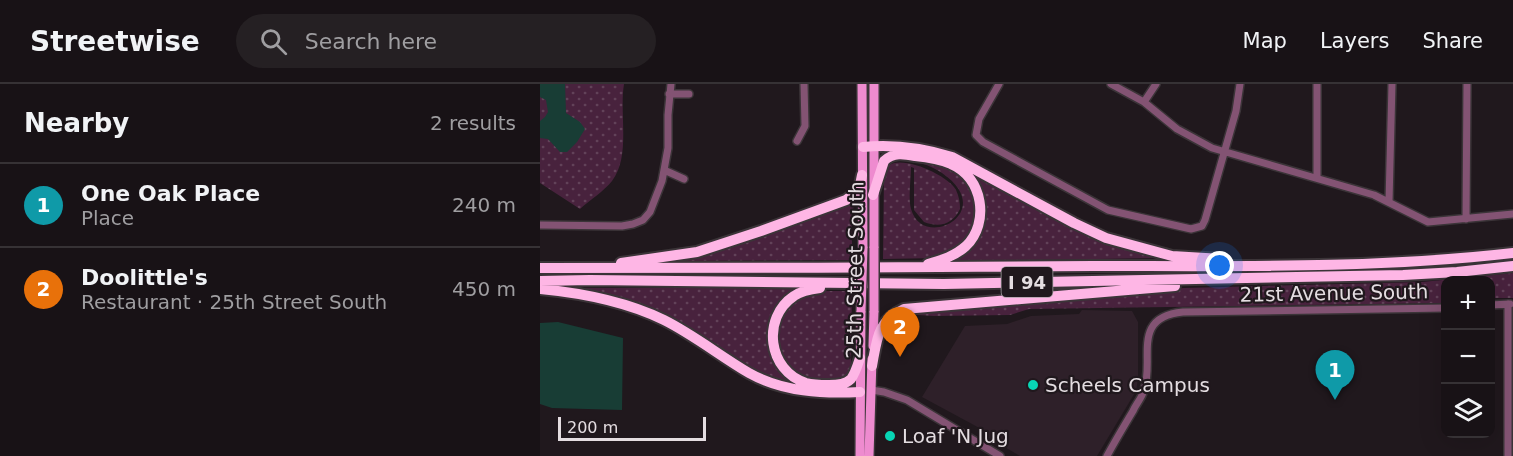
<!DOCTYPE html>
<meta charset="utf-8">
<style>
body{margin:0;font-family:"DejaVu Sans",sans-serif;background:#252023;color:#f1f3f6}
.controls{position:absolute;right:18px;bottom:18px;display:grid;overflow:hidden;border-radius:12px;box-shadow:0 6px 24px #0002}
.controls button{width:54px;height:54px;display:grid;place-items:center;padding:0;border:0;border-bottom:2px solid #363235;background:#181216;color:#f1f3f6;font:30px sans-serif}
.scale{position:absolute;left:18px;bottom:15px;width:148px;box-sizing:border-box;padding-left:6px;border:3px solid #e4dde1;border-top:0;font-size:16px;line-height:21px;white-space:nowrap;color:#e4dde1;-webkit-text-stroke:4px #20181d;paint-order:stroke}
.you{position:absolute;left:680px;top:182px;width:21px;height:21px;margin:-15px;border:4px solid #fff;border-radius:50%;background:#1a73e8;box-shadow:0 0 0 9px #1a73e833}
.badge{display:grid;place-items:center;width:39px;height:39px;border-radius:50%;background:#b45309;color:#fff;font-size:20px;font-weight:700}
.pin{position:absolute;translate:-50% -50px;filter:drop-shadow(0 2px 3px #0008)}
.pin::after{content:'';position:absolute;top:32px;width:21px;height:18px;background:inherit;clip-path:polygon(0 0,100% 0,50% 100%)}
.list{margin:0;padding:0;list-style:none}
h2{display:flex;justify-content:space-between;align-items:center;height:78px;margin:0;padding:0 24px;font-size:26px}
h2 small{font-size:20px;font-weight:400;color:#9f9ea1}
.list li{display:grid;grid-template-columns:39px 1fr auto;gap:18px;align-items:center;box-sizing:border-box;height:84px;padding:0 24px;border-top:2px solid #363235}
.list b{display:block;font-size:22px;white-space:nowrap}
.list p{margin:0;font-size:20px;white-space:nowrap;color:#9f9ea1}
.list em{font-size:20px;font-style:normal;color:#9f9ea1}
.icon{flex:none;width:33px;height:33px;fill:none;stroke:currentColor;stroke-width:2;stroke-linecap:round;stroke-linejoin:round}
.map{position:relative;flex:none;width:973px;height:372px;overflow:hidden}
header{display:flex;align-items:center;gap:36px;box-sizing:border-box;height:84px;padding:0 30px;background:#181216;border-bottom:2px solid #363235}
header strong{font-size:28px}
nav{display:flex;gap:33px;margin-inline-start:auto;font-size:21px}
.search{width:420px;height:54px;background:#252023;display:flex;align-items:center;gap:15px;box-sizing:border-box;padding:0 21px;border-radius:33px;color:#9f9ea1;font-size:22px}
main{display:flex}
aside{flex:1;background:#181216}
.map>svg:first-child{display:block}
</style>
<header>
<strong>Streetwise</strong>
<div class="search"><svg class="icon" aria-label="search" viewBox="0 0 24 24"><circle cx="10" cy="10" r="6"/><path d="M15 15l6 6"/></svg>Search here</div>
<nav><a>Map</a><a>Layers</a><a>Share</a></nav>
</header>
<main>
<aside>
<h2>Nearby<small>2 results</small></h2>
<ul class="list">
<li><span class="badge" style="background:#0f9aa8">1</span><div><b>One Oak Place</b><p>Place</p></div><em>240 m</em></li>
<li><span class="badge" style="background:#e8710a">2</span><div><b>Doolittle's</b><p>Restaurant · 25th Street South</p></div><em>450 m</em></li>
</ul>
</aside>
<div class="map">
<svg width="973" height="372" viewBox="0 0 973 372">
<defs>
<pattern id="grass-dots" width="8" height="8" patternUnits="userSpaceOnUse" patternTransform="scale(1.5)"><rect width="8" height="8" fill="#48223d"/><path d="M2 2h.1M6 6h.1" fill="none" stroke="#624259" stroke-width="1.8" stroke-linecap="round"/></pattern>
</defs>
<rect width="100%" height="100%" fill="#20181d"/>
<path fill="#2e2029" d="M 542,226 L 592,227 L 598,238 L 598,295 L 596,307 L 557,372 L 480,372 L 447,353 L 445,347 L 382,313 L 425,242 L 467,240 L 491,232 L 539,230 Z"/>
<path fill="url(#grass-dots)" d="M 0,0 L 84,0 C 79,29 91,72 72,97 C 64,107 50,116 40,125 L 0,99 Z
M 376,74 L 414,86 L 428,99 L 436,116 L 434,142 L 424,160 L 398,174 L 343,175 L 344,91 C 345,87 345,85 348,82 C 362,70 409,92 416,106 C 419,112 420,119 420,125 C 413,140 400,144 384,138 L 374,126 L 374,84 L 371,83 C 371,96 368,113 371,125 C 383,168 459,128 402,89 C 387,79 366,74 348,78 L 347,76 Z
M 420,82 L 622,174 L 418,177 L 416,173 L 443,129 Z
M 315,116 L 312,131 L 312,176 L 134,177 L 132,174 Z
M 973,189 L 973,214 L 951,214 L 950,196 L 906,196 L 905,219 L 489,225 L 470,231 L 394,232 L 363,230 L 364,227 L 644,204 L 882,198 Z
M 45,204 L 254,204 L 255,207 L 249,211 L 229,261 L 262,300 C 227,303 194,270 164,256 C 125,238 84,223 45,206 Z
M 276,207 L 312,207 L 311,282 L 309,290 L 300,297 L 264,295 L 239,274 L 235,242 L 255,215 Z"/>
<path fill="#183d35" d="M 0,0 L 25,0 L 26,29 L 40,38 L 45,45 L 37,58 L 27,68 L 20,68 L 8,55 L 0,54 L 0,37 L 5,33 L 8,28 L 6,16 L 0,13 Z
M 18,238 L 83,254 L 82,326 L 12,324 L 0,320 L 0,239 Z"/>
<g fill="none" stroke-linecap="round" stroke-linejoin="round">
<defs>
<path id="minor" d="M 459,0 L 439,35 L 436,51 L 443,58 L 568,126 L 651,145 L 662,142 L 665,136 L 696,27 L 700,0
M 571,0 L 604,18 L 637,45 L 672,64 L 834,111 L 888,138 L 973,130
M 129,10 L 149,10
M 604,18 L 616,0
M 257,57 L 265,42 L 264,0
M 124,86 L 144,95
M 777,94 L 777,0
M 849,118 L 852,0
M 926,135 L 927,0
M 0,141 L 82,142 L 93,140 L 103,136 L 110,128 L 122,97 L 128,64 L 128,31 L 131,0
M 950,221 L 970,220
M 331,306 L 344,308 L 367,316 L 460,372
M 567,372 C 575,357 584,342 593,327 C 596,320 602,314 604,306 C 615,276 590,233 643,228 L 906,224
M 968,372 L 968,220"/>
<path id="major" d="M 322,0 L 323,164
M 334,0 L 334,164
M 333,262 L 334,227
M 320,372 L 321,227
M 329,372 L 332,275"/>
<path id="highway" d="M 323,63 C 353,60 383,64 412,73 L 534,139 L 566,154 L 632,172 L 682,175
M 333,111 L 344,77 C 353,68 364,70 375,72 C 386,73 400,75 411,80 C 443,93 450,139 426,162 C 415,172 402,176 388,180
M 81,179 L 157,168 L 221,147 L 306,116 L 319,106 L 322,91
M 0,184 C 184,185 369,183 553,182 C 692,182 834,185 973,169
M 0,197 L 50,196 L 404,200 L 863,191 L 917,188 L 973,182
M 280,204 C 272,205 261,207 254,212 C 221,234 228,287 266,299 C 273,301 281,301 289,301 C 296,301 305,301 311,295 C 315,290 318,280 320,274
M 0,205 C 42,209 85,217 124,236 C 154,251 180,272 209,289 C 243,308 283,310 320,308
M 332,282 C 337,255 337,237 364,225 L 635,202"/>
</defs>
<use href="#minor" stroke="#3b3438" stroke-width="10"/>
<use href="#major" stroke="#3b3438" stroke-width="12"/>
<use href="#highway" stroke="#3b3438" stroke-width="14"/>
<use href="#minor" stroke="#835373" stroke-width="7"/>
<use href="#major" stroke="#ee8bcf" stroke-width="9"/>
<use href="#highway" stroke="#feb6e5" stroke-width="10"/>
<defs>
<path id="major-bridge" d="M 321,227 L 323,164
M 334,227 L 334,164"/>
</defs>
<use href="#major-bridge" stroke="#3b3438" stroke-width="12" stroke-linecap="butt"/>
<use href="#major-bridge" stroke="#ee8bcf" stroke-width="9"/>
</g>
<g fill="#08d5b5" stroke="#20181d" stroke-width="2">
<circle cx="493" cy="301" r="6"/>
<circle cx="350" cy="352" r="6"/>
</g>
<g text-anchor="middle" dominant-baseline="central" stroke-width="4.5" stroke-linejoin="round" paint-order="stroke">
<rect fill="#20181d" stroke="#a9a2a6" stroke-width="1.5" x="461.5" y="183" width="51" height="30" rx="4.5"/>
<g font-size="18" font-weight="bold" fill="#e4dde1">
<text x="487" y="198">I 94</text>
</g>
<g font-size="20" fill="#e4dde1" stroke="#20181d">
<text transform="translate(315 186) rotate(-89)">25th Street South</text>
<text transform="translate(794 209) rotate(-1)">21st Avenue South</text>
</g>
<g font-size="20" fill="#e4dde1" stroke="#20181d" text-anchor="start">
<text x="505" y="301">Scheels Campus</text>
<text x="362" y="352">Loaf 'N Jug</text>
</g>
</g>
</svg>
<div class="controls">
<button>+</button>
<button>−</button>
<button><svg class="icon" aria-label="layers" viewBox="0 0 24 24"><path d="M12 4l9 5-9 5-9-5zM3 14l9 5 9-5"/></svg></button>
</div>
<div class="scale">200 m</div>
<div class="you"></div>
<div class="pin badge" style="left:795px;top:316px;background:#0f9aa8">1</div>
<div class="pin badge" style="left:360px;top:273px;background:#e8710a">2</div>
</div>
</main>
